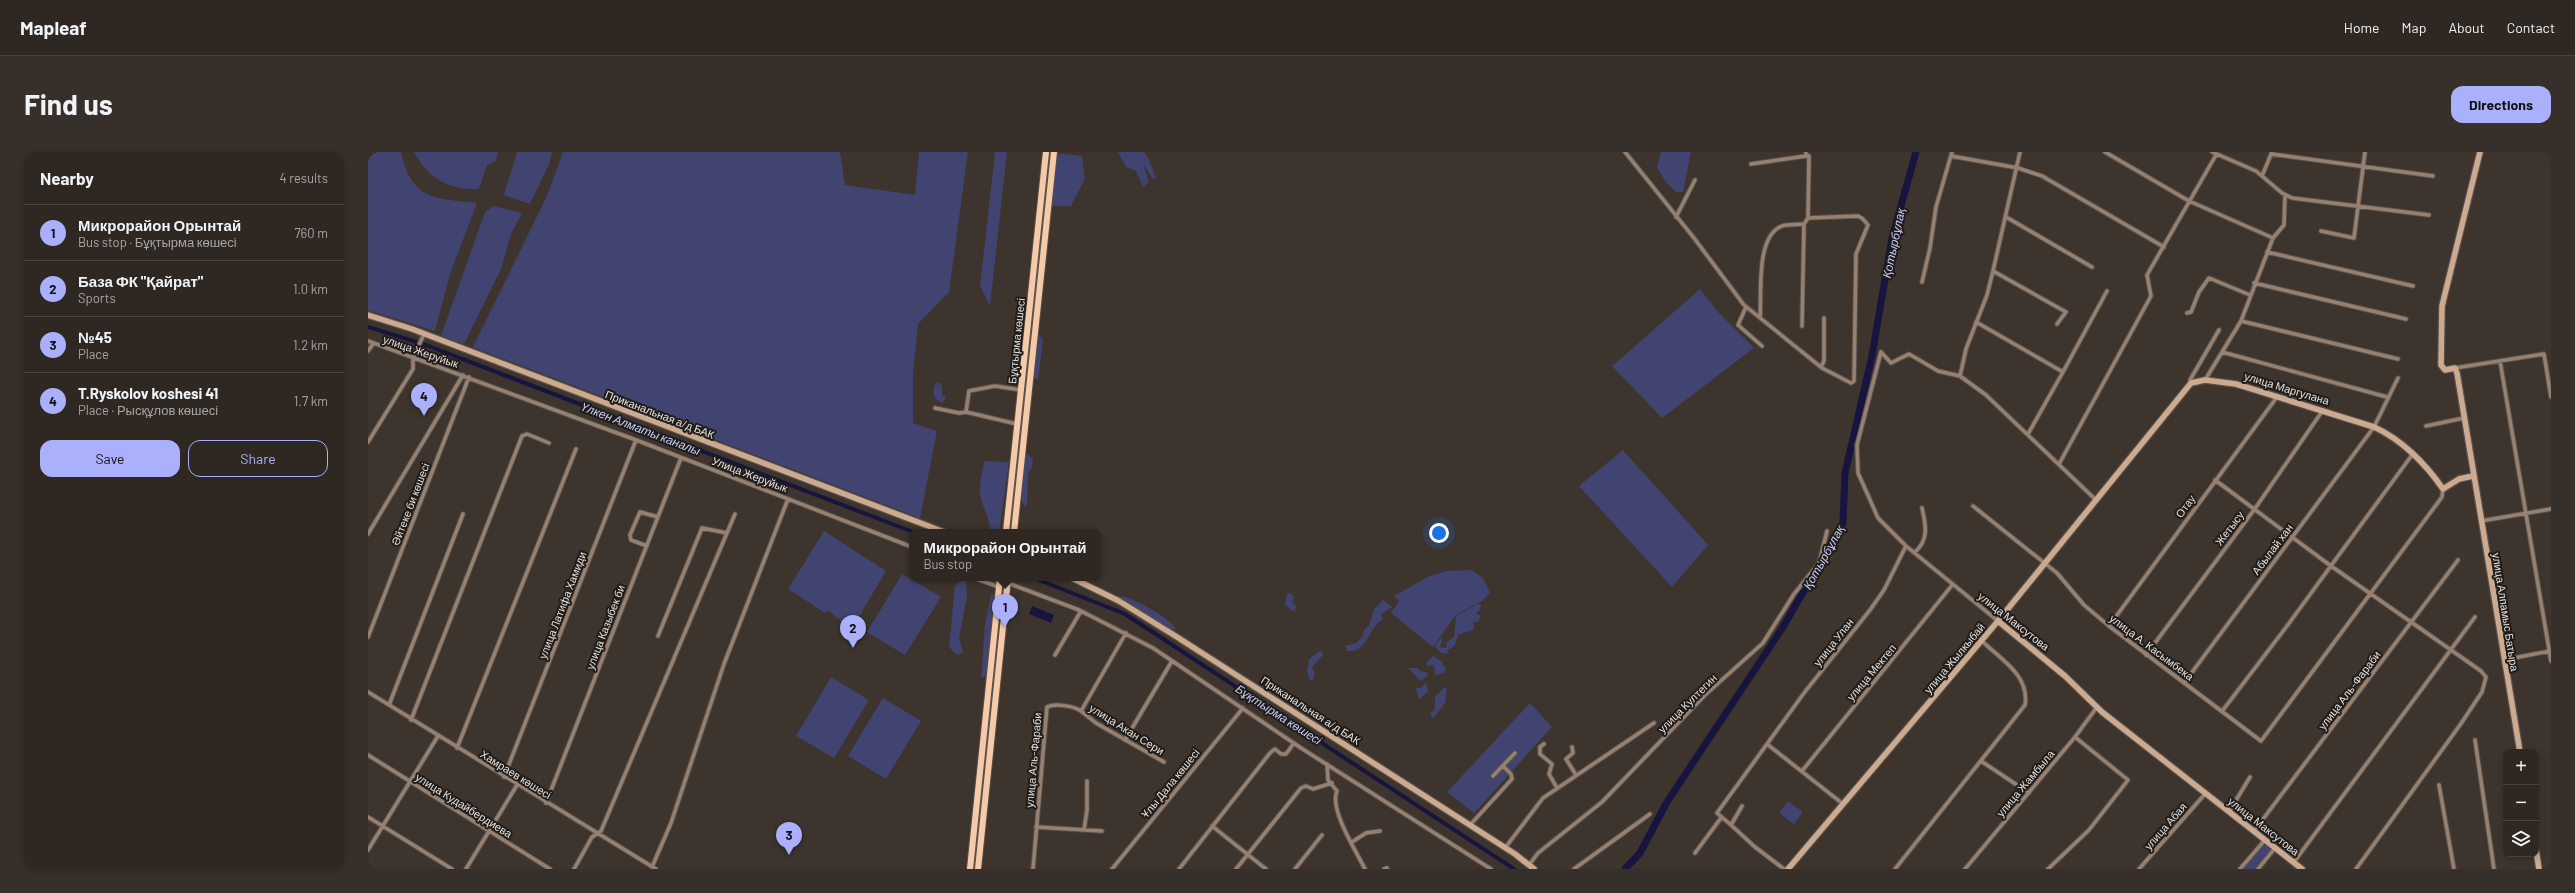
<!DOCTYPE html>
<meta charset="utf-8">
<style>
body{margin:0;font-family:Barlow,sans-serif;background:#362f2a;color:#f1f3f6}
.controls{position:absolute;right:12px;bottom:12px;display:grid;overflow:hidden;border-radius:8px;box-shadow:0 2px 6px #0003}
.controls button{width:36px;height:36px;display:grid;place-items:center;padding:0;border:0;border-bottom:1px solid #494440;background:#2e2722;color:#f1f3f6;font:20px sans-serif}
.you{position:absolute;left:1071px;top:381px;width:14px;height:14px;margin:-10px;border:3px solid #fff;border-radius:50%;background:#1a73e8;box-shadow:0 0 0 6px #1a73e833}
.badge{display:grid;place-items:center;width:26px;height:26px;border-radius:50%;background:#aab0fb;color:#111;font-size:13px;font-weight:700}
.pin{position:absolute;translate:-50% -33px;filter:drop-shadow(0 1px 2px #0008)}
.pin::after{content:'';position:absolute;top:21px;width:14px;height:12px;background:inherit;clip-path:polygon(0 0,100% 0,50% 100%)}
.popup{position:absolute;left:541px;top:377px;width:192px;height:52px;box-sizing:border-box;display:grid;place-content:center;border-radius:8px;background:#2e2722;filter:drop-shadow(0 1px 3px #0005);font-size:13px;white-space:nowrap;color:#a7a5a5}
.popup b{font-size:15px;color:#f1f3f6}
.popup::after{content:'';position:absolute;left:50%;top:100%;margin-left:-8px;border:8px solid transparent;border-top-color:#2e2722}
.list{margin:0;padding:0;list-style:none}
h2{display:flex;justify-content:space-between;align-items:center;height:52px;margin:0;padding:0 16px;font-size:17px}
h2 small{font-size:13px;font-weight:400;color:#a7a5a5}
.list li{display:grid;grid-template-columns:26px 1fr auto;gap:12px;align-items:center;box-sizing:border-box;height:56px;padding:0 16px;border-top:1px solid #494440}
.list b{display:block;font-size:15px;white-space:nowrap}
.list p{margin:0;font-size:13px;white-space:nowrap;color:#a7a5a5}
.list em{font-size:13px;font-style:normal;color:#a7a5a5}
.actions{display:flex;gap:8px;padding:12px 16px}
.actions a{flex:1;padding:9px 0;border:1px solid #aab0fb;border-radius:12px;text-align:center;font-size:14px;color:#aab0fb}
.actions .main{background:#aab0fb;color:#111}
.icon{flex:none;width:22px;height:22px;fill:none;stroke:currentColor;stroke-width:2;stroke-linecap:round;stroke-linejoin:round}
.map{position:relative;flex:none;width:2183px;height:717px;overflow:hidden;border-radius:12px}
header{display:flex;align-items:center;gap:24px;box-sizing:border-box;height:56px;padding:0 20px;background:#2e2722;border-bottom:1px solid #494440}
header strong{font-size:19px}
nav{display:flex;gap:22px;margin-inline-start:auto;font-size:14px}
.intro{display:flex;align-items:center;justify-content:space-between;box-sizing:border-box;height:96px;padding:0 24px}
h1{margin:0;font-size:28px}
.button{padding:10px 18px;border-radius:12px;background:#aab0fb;color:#111;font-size:14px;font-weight:700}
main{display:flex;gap:24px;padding:0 24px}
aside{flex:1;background:#2e2722;border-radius:12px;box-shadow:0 2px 6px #0003}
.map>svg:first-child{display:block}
</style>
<header>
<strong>Mapleaf</strong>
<nav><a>Home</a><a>Map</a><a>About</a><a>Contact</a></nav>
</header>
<div class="intro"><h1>Find us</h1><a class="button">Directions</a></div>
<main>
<aside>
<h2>Nearby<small>4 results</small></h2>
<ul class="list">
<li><span class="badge">1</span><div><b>Микрорайон Орынтай</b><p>Bus stop · Бұқтырма көшесі</p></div><em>760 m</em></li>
<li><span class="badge">2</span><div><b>База ФК &quot;Қайрат&quot;</b><p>Sports</p></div><em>1.0 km</em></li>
<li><span class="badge">3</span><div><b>№45</b><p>Place</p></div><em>1.2 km</em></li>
<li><span class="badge">4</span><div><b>T.Ryskolov koshesi 41</b><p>Place · Рысқұлов көшесі</p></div><em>1.7 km</em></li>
</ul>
<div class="actions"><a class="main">Save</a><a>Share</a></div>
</aside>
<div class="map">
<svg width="2183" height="717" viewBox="0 0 2183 717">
<rect width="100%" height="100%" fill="#3d342d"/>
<path fill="#414370" d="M 0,0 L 33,0 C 44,49 67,46 109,51 L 82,122 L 67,179 L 0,158 Z
M 46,0 L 130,0 L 128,9 L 119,13 L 111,37 C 82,39 60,26 46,0 Z
M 149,0 L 184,0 L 181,12 L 162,52 L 136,43 Z
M 195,0 L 472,0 L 477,33 L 547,43 L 551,0 L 600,0 L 581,140 L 550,172 L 545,220 L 545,271 L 569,279 L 552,366 L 105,195 L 179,44 Z
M 627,0 L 639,0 L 622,154 L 612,134 Z
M 680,0 L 683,0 L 662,197 L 660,198 Z
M 750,0 L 776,0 L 780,5 L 788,26 L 785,27 L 775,12 L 781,30 L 775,35 L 768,19 L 758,15 Z
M 1293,0 L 1323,0 L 1315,40 L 1308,40 L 1298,30 L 1289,16 Z
M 688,1 L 714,4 L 717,27 L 703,54 L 684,54 Z
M 126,54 L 154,61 L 143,82 L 133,117 L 96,192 L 73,184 L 117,60 Z
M 1332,137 L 1350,160 L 1386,196 L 1294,266 L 1244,214 Z
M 671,182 L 675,189 L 670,228 L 666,226 Z
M 660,204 L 661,207 L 650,304 L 659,205 Z
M 570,230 L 574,234 L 574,243 L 578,244 L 575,251 C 565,247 564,242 567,232 Z
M 1255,298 L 1340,393 L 1304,435 L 1211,334 Z
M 659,302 L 665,307 L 664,315 L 660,321 L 659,352 L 657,355 L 651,343 L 656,305 Z
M 616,309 L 641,310 L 631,380 L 622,380 C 622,363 614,357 612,341 C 611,331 615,319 616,309 Z
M 456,379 L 518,419 L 483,478 L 460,458 L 457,461 L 420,437 Z
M 1104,418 L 1115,426 L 1122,441 L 1114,449 L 1088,463 L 1065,495 L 1023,461 L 1031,449 L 1026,444 L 1060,425 L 1078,419 Z
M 534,422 L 573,445 L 537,503 L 499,480 Z
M 596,426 L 598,427 L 599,445 L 591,486 L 595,500 L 589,503 L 581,495 L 587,434 Z
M 922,441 L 926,445 L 924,450 L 928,454 L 927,460 L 917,453 L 919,442 Z
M 627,442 L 621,522 L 613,526 L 617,472 L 623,443 Z
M 753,444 C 762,444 805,468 808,477 L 802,478 L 754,449 Z
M 633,446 L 635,446 L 607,717 L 605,717 Z
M 1015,448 L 1024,455 L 1013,462 L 1015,467 C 1000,476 999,502 979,499 L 977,494 L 988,491 L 995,484 L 996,477 L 1001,474 L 1006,457 Z
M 1110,452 L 1113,453 L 1112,458 L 1108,461 L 1113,464 L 1110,470 L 1105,470 L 1106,475 L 1105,478 L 1090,483 L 1087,493 L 1079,499 L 1081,502 L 1073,501 L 1067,494 L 1073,486 L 1075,486 L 1072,495 L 1078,496 L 1079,490 L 1086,485 L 1088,464 Z
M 953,498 L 955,503 L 944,515 L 947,521 L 945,528 L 942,528 L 939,520 L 941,507 Z
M 1065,504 L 1073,509 L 1078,517 L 1076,521 L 1067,523 L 1066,513 L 1059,514 L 1058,511 Z
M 1040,516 L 1050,516 L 1052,519 L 1059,520 L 1060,523 L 1053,529 Z
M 463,525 L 501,548 L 466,606 L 428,584 Z
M 1058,531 L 1060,539 L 1051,548 L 1048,536 L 1052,536 Z
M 1077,535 L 1079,537 L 1077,551 L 1065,567 L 1062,562 L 1067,557 L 1067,544 Z
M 515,546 L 553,569 L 518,627 L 480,604 Z
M 1162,551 L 1184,575 L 1106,661 L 1079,640 Z
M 1420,649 L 1435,660 L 1426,672 L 1411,661 Z
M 1901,689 L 1907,695 L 1891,717 L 1873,717 Z"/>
<path fill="#171440" d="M 664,454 L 686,463 L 683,471 L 661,462 Z"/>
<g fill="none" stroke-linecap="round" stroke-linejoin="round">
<path stroke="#171440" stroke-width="4" d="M 0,175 L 58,193 L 545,380
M 666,426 L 757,462 L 1146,717"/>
<path stroke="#171440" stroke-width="7" d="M 1257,717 L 1272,701 L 1299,650 L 1415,475 L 1475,371 L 1477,321 L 1504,204 L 1524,86 L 1548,0"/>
<defs>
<path id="street" d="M 1257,0 L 1326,86 L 1376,153 L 1454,216 L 1483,231 L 1486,229 L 1488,102 L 1500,73 L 1495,67 L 1490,64 L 1440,66 L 1441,4 L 1438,3
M 1737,0 L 1821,49 L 1905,86
M 1844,0 L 1888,19 L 1914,41 L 1924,46 L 2061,63
M 1903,2 L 2065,24
M 1583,4 L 1650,16 L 1674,24 L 1796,95
M 1383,12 L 1438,4 L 1438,0
M 1894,24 L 1904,0
M 1308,65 L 1327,28
M 1638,65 L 1724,115
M 1953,79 L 1986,86 L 1997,0
M 1899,100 L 2045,134
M 1625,119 L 1698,160 L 1689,172
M 1554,130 L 1562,96 L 1568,55 L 1584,0
M 1886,131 L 2038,167
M 1378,155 L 1370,173 L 1394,194
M 1819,161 L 1823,160 L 1831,140 L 1841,126 L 1882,143
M 1392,166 C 1394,143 1387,84 1414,74 C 1420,72 1429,73 1436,72
M 1873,169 L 2030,207
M 1608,170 L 1695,220 L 1739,139
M 1434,174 L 1436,72 L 1440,66
M 0,189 L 268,288 L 544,395
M 0,199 L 5,192
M 1854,200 L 2019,245
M 2132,209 L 2183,509
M 1453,215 L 1456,209 L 1456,166
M 2087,216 L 2176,202 L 2183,245
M 1592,224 L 1598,197 L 1619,143 L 1625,119 L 1652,0
M 1837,228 L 1873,169 L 1905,86 L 1916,73 L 1917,43
M 1823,231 L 1822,228 L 1851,178
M 567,256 L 591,261 L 598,260 L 601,239 L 627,234 L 653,238
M 598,260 L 649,272
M 2058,274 L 2096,266
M 1660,282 L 1695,220
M 0,290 L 45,217 L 45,206 L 56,182
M 1691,312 L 1783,144 L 1779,123 L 1848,3
M 1847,328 L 1963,414 L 2113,519 L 2118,525 L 2114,540 L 2092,573 L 1988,717
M 1605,354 L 1689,421 L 1716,453 L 1741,474 L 1893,589 L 2074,345 L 2075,337
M 2113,369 L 2183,357
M 0,382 L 95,223
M 279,394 L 263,388 L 262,383 L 272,360 L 290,365
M 1547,400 C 1561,388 1558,373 1554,356
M 606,426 L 631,435
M 640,431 L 711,458 L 785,496 L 933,596 L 1123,717
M 1630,469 L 1538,394 L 1510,366 L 1499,341 L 1490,321 L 1489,293 L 1513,200 L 1523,211 L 1541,202 L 1570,219 L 1592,224 L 1618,243 L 1728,348
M 1741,474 L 1909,245
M 290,484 L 334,376 L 359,381
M 0,485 L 101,225
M 687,503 L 713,459
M 1778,503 L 1886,358 L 1955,258
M 2136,508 L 2182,499
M 1816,531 L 2006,275 L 2030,226
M 0,540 L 288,717
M 21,553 L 95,362
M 1855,558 L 1919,474 L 2044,303
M 713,559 L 728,571 L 796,610
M 43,568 L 154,284 L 159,282 L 181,291
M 757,588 L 804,509
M 2107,588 L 2126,717
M 1176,592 L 1172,595 L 1172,602 L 1184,612 L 1181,622 L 1189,636
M 1399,592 L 1475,652
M 1204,595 L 1205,601 L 1198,607 L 1208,623
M 89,596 L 208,297
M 0,603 L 182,717
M 1613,609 L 1661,641
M 959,612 L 960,628 L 969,639 C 961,657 988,699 997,717
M 1434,619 L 1585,432
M 1125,624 L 1147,601
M 136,625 L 268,288
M 2071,633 L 2086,717
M 178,651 L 313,306
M 1374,654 L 1363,673 L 1387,695 L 1416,717
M 1861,660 L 1882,625
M 0,665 L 84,717
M 1102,673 L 1144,627 L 1143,622 L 1135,614
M 1363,673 L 1349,661 L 1436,541 L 1502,458 L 1516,438 L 1538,394
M 844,674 L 898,717
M 668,675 L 734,679
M 716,678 L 719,658 L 719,629
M 1886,679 L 2090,408
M 984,690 L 998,681 L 1012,679
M 1137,696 L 1175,646 L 1286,571
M 0,698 L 70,584
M 1327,701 L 1353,666
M 1926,710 L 2107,465
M 1161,713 L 1170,701 L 1234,650 L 1337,543 L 1395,491 L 1426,442 L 1451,411 L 1459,379
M 284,715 L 303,671 L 356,512 L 420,347
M 98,717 L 149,633
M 206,717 L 224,685 L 233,679 L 367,362
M 665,717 L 679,555 C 687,551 706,554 713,559 L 758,481
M 744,717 L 875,556
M 811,717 L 902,601 L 907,597 L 913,602 L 918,602 L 926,591
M 868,717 L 933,636 L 938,634 L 945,637 L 964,631
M 927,717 L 954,683
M 1016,717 L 1019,716
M 1206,717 L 1282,662
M 1527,717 L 1657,553 C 1662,523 1632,507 1614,489
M 1597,717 L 1707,585 L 1729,555
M 1680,717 L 1721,678 L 1760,628 L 1707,585
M 1771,717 L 1837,642
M 1872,717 L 1897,688
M 1890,717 L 1907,696"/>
<path id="secondary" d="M 2112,0 L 2074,154 L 2073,213 L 2077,218 L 2087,216 L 2089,221 L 2152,600
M 0,163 L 44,177 L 576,380
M 704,426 L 751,449 L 809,485 L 1147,702 L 1166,717
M 1630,469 L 1697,524 L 1734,560 L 1934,717
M 2168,698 L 2171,717
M 1420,717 L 1630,469 L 1823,231 L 1837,228 L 1868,232 L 2006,275 C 2033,287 2058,312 2075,337 L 2091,327 L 2105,324"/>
<path id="primary" d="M 638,380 L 678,0
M 646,380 L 686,0
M 602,717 L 632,426
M 610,717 L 640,426"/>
</defs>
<use href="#street" stroke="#585049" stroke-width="5.5"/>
<use href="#secondary" stroke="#585049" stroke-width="8"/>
<use href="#primary" stroke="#585049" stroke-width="8"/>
<use href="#street" stroke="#968070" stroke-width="3.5"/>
<use href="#secondary" stroke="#ccaa90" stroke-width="5.5"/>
<use href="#primary" stroke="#f6caa8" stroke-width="6"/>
</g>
<g text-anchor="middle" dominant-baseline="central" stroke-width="4" stroke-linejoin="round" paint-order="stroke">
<g font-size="11" fill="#e5e0dc" stroke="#201c19">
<text transform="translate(648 189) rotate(-84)">Бұқтырма көшесі</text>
<text transform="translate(53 199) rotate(19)">улица Жеруйык</text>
<text transform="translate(1919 236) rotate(17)">улица Маргулана</text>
<text transform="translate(292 262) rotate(21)">Приканальная а/д БАК</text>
<text transform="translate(382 322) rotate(21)">Улица Жеруйык</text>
<text transform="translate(42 352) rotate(-69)">Әйтеке би көшесі</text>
<text transform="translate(1817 354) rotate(-54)">Отау</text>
<text transform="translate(1861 376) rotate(-53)">Жетысу</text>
<text transform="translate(1904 397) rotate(-53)">Абылай хан</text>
<text transform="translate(194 453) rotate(-69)">улица Латифа Хамиди</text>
<text transform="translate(2138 460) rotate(81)">улица Алпамыс Батыра</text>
<text transform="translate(1646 469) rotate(38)">улица Максутова</text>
<text transform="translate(237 475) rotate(-69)">улица Казыбек би</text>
<text transform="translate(1465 490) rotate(-52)">улица Улан</text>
<text transform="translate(1784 495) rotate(37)">улица А. Касымбека</text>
<text transform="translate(1586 506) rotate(-50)">улица Жылкыбай</text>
<text transform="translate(1503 520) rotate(-50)">улица Мектеп</text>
<text transform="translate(1981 538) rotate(-53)">улица Аль-Фараби</text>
<text transform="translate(1319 551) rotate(-45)">улица Култегин</text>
<text transform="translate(943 558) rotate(33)">Приканальная а/д БАК</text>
<text transform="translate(759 577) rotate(32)">улица Акан Сери</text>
<text transform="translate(665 608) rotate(-85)">улица Аль-Фараби</text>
<text transform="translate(148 622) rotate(32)">Хамраев көшесі</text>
<text transform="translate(802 631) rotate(-51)">Ұлы Дала көшесі</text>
<text transform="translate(1657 631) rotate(-50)">улица Жамбыла</text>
<text transform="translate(96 653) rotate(32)">улица Кудайбердиева</text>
<text transform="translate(1797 674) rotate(-49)">улица Абая</text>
<text transform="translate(1896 674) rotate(38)">улица Максутова</text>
</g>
<g font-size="12" font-style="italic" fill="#c7ccfb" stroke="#201c19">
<text transform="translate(1525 91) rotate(-78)">Қотырбұлақ</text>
<text transform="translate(273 276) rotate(21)">Үлкен Алматы каналы</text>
<text transform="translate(1455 405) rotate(-61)">Қотырбұлақ</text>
<text transform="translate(911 562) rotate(33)">Бұқтырма көшесі</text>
</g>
</g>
</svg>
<div class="controls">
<button>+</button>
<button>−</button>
<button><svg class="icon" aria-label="layers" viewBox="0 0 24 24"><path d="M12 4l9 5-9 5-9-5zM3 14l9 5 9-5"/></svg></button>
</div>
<div class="you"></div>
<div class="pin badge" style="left:637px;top:475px">1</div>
<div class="popup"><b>Микрорайон Орынтай</b>Bus stop</div>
<div class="pin badge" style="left:485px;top:496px">2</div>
<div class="pin badge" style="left:421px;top:703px">3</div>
<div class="pin badge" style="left:56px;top:264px">4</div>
</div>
</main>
